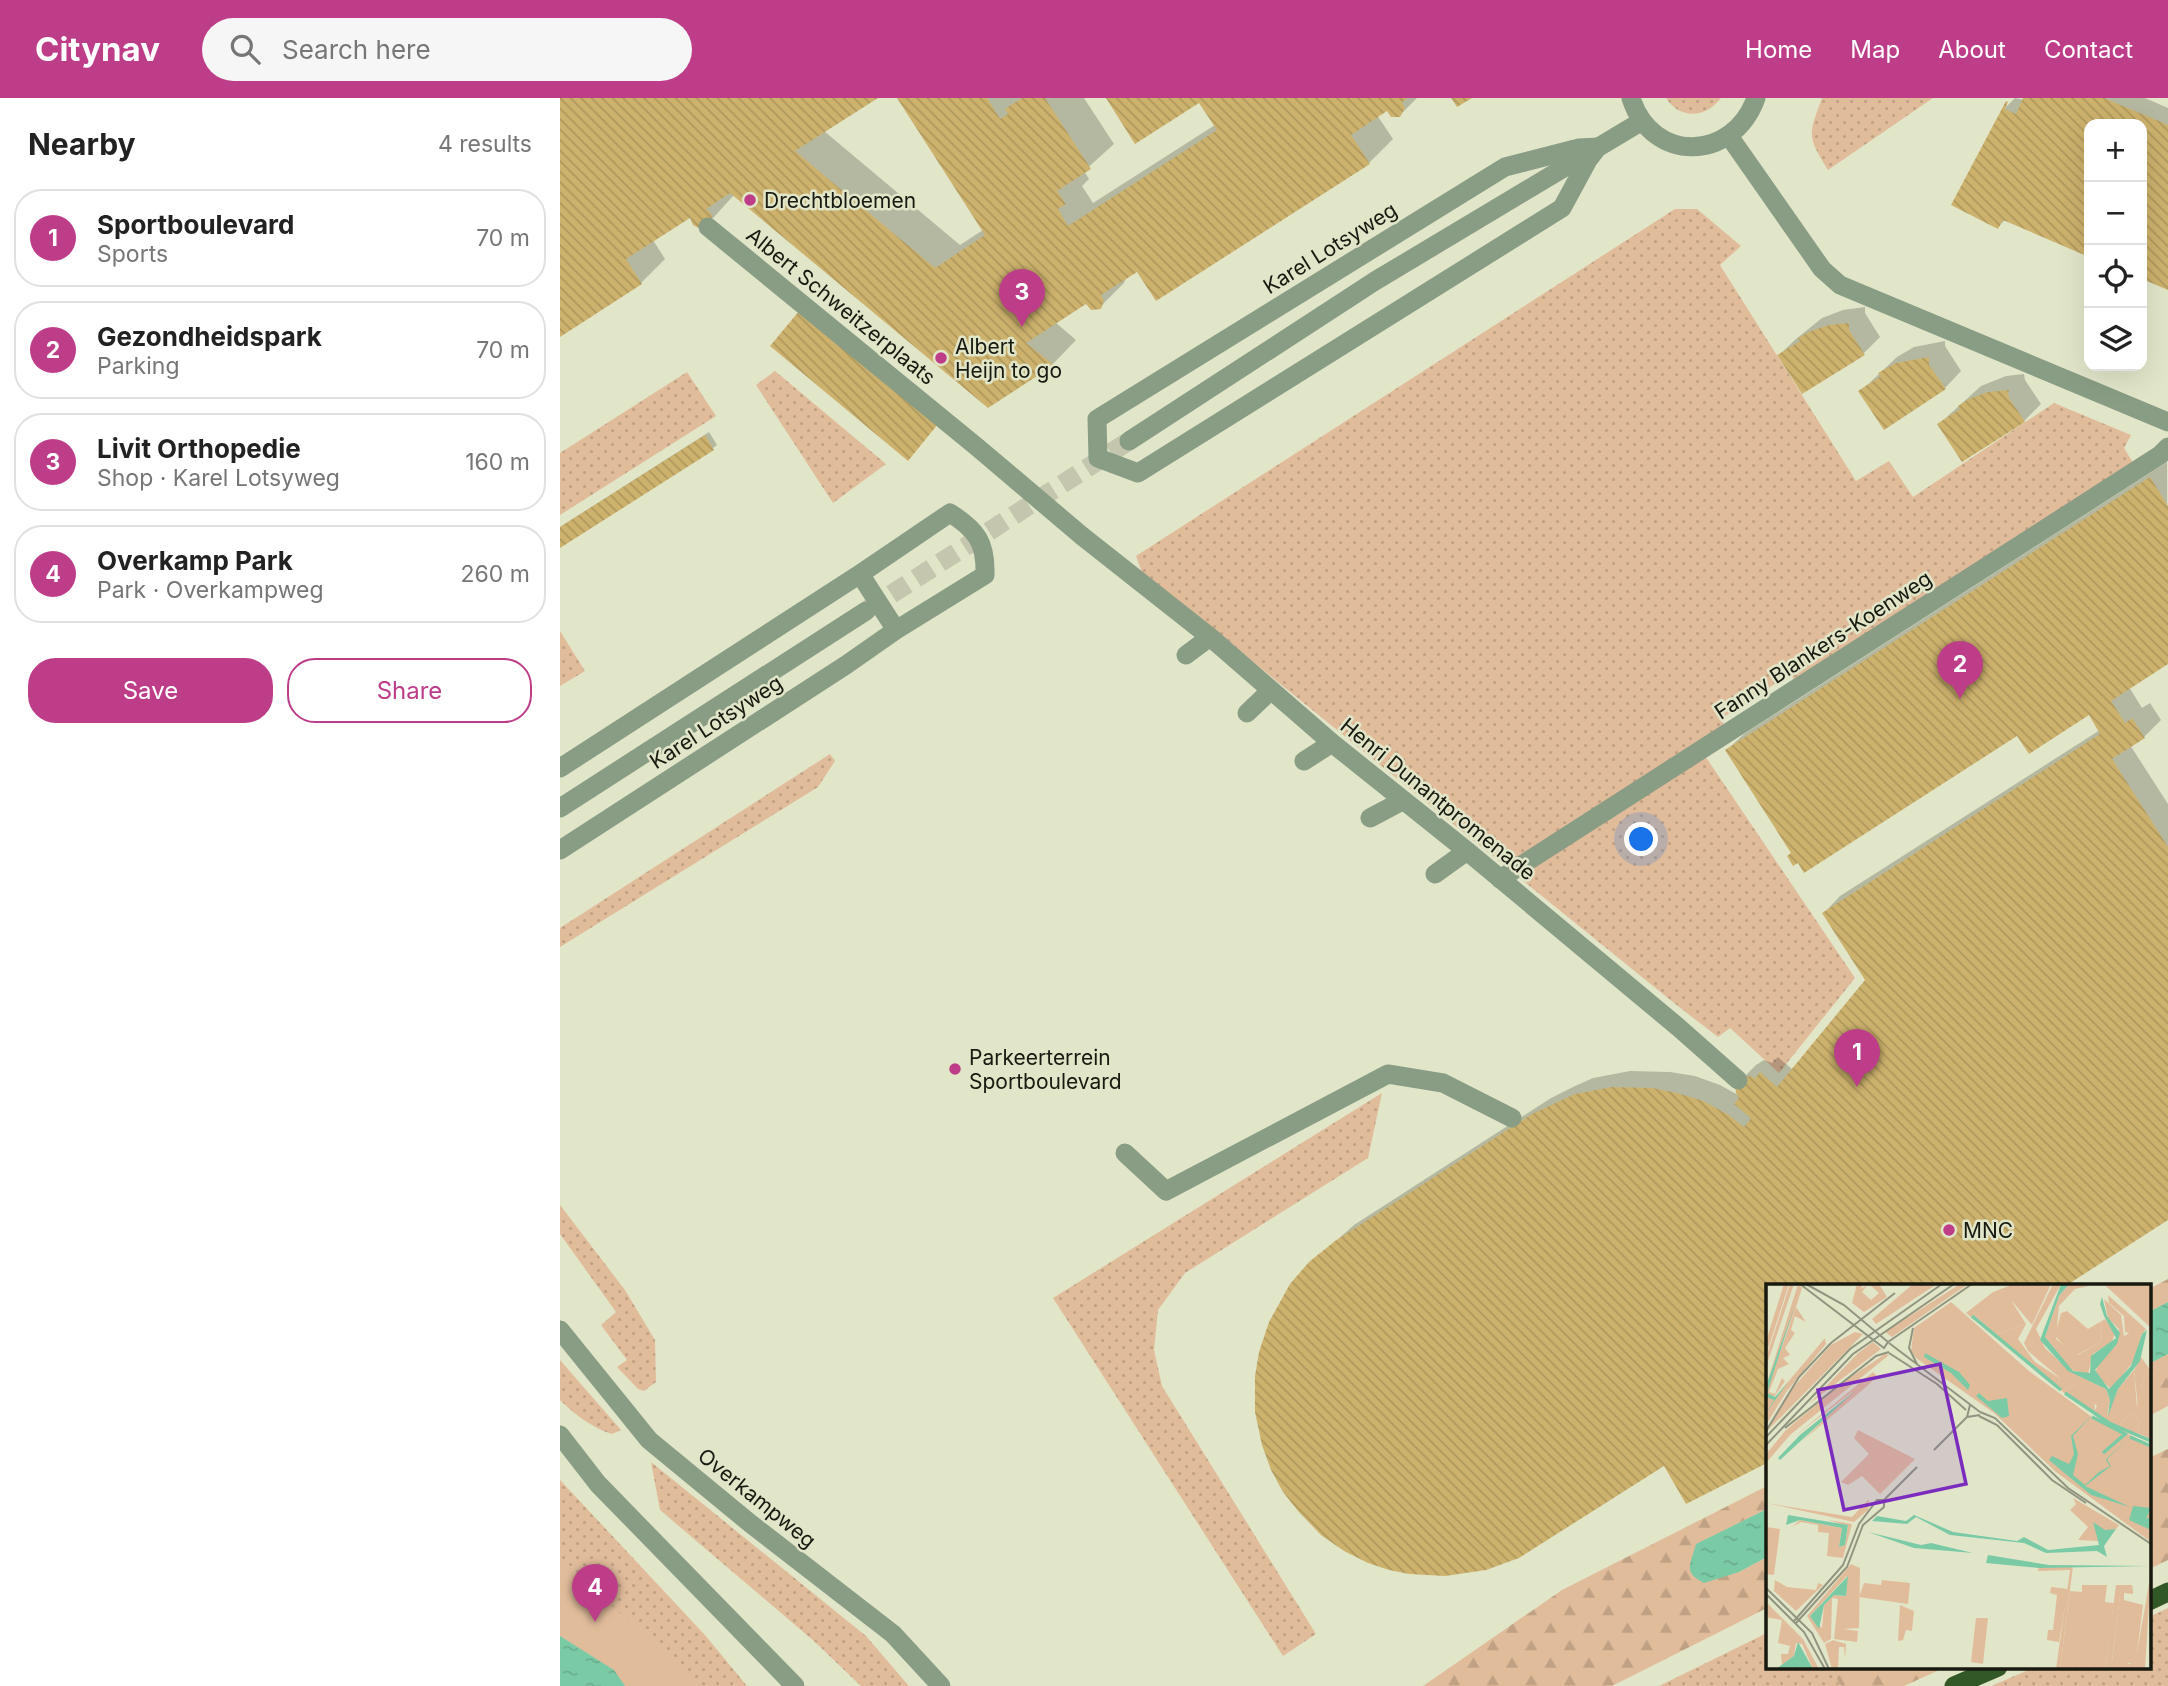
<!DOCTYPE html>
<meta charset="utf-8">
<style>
body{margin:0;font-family:Inter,sans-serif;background:#f6f6f6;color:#222}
.controls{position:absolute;right:21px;top:21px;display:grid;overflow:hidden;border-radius:14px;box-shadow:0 7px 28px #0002}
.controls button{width:63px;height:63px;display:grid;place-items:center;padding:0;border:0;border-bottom:2px solid #e0e0e0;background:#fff;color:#222;font:35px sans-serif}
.you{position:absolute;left:1082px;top:742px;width:24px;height:24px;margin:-18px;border:5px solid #fff;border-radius:50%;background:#1a73e8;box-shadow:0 0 0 10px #1a73e833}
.badge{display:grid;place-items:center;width:46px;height:46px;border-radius:50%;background:#bd3d89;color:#fff;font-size:23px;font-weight:700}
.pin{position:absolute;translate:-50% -58px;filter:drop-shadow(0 2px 4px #0008)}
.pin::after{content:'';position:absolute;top:37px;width:24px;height:21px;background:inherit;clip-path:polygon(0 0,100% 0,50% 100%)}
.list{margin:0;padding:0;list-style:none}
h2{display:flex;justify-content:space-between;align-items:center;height:91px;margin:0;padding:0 28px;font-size:30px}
h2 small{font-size:23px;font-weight:400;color:#767676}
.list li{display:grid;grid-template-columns:46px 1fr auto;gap:21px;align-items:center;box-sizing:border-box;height:98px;margin:0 14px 14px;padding:0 14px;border:2px solid #e0e0e0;border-radius:28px}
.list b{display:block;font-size:26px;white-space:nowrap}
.list p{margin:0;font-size:23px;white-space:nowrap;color:#767676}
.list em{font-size:23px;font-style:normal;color:#767676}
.actions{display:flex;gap:14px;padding:21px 28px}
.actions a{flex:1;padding:16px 0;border:2px solid #bd3d89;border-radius:28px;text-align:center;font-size:24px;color:#bd3d89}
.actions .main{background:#bd3d89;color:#fff}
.icon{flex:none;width:38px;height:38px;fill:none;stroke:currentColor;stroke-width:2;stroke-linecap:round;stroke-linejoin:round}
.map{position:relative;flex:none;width:1608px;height:1588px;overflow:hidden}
header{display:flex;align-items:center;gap:42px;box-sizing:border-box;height:98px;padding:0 35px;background:#bd3d89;color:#fff}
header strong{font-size:33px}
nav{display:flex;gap:38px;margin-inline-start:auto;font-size:24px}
.search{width:490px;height:63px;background:#f6f6f6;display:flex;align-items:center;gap:18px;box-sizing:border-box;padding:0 24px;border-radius:38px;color:#767676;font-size:26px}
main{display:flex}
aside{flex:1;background:#fff}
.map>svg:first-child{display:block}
</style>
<header>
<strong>Citynav</strong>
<div class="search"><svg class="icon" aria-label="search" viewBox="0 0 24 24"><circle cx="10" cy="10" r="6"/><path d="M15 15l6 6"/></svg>Search here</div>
<nav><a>Home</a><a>Map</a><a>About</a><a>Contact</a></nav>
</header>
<main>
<aside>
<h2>Nearby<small>4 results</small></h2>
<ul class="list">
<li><span class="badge">1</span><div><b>Sportboulevard</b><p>Sports</p></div><em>70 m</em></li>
<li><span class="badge">2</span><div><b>Gezondheidspark</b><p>Parking</p></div><em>70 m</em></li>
<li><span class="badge">3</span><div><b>Livit Orthopedie</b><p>Shop · Karel Lotsyweg</p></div><em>160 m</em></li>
<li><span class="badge">4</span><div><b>Overkamp Park</b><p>Park · Overkampweg</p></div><em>260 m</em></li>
</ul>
<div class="actions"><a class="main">Save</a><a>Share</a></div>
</aside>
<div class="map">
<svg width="1608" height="1588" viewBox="0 0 1608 1588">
<defs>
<pattern id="grass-dots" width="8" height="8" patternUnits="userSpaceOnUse" patternTransform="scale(1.75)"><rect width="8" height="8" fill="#e1bc9b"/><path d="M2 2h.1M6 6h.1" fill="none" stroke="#c0a184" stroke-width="1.8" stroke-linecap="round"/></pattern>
<pattern id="forest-firs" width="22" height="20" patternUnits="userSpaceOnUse" patternTransform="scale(1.75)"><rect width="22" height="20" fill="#e1bc9b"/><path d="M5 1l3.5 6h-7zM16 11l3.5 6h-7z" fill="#c0a184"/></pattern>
<pattern id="water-ripples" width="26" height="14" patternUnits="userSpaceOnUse" patternTransform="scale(1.75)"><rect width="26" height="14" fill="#7bcaa6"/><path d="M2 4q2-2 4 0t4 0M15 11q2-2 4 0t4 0" fill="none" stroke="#6aad8e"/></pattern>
<pattern id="building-back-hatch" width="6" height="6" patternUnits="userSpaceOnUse" patternTransform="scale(1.75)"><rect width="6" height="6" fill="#cdb26d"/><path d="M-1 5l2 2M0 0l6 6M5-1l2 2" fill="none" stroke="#af985d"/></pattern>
</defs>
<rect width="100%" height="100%" fill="#e2e6c9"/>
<path fill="url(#grass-dots)" d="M 1106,0 L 1161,0 C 1146,20 1120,22 1106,0 Z
M 1262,0 L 1373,0 L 1268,72 C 1247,37 1248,38 1262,0 Z
M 1115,111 L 1137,111 L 1181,148 L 1160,167 L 1296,383 L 1329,363 L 1353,399 L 1494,305 L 1571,337 L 1564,350 L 1575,368 L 1236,584 L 1230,576 L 1161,621 L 1165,629 L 1137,646 L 1295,880 L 1219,975 L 1170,930 L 1158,939 L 1114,905 L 582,474 L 576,458 Z
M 215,273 L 326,366 L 273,405 L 196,287 Z
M 127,274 L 156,318 L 0,417 L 0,355 Z
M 0,533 L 25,573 L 0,588 Z
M 270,656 L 275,663 L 258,689 L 0,849 L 0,830 Z
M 822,995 L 808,1060 L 625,1175 L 598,1212 L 594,1252 L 602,1288 L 756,1536 L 723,1558 L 493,1200 Z
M 0,1107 L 65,1192 L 95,1242 L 96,1284 L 84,1293 L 78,1291 L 57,1269 L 67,1262 L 41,1227 L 56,1214 L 0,1136 Z
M 0,1262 L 61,1332 L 52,1336 C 30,1329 16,1317 0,1302 Z
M 91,1364 L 306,1538 L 349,1588 L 301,1588 L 255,1544 L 100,1412 Z
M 0,1382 L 145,1537 L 187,1588 L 65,1588 L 0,1538 Z
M 1608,1510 L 1608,1588 L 1431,1588 L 1476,1569 L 1589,1569 L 1589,1519 Z
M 1207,1535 L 1207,1569 L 1270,1569 L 1281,1588 L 1099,1588 Z"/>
<path fill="url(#forest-firs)" d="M 1608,1181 L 1608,1204 L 1589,1214 L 1589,1191 Z
M 1608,1256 L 1608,1308 L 1589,1318 L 1589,1266 Z
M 1608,1351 L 1608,1462 L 1589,1471 L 1589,1360 Z
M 1207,1388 L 1207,1411 L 1137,1446 L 1164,1478 L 1179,1474 L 1207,1459 L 1207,1510 L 1052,1588 L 863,1588 L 1002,1492 Z
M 1270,1569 L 1386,1569 L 1344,1588 L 1281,1588 Z"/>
<path fill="#e1bc9b" d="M 0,1460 L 140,1588 L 0,1588 Z"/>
<path fill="url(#water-ripples)" d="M 1608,1204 L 1608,1256 L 1589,1266 L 1589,1214 Z
M 1207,1411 L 1207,1459 L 1179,1474 L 1144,1485 C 1122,1474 1131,1466 1136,1446 Z
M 0,1538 L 54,1572 L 65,1588 L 0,1588 Z"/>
<path fill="#0003" d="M 0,0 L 315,0 L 264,33 L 400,147 L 423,132 L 339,0 L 524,0 L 554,46 L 524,73 L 529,81 L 522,88 L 533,105 L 655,27 L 640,3 L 548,0 L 857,0 L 840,17 L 827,11 L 817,17 L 833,41 L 809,65 L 578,171 L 567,178 L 564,185 L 540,209 L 526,204 L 495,224 L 516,242 L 493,266 L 174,97 L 145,129 L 132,117 L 93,142 L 105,161 L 81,185 L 0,237 Z
M 1455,0 L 1464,2 L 1465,0 L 1585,0 L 1608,10 L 1608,191 L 1582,179 L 1582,26 L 1529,26 L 1529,157 L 1446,121 L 1438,129 L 1444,11 Z
M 1305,209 L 1305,215 L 1320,239 L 1304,255 L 1219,257 L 1236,241 L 1262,220 L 1283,212 Z
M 1385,243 L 1385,248 L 1401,273 L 1385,290 L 1301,293 L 1337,259 L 1354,249 Z
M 1464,276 L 1465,282 L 1481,306 L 1464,323 L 1379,326 L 1421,288 L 1446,278 Z
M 149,334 L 157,347 L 153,350 L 0,448 L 0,429 Z
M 1607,364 L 1608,564 L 1569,589 L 1582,610 L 1590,605 L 1601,622 L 1584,639 L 1570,647 L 1608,706 L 1608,1120 L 1504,1187 L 1207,1187 L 1207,1363 L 1127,1403 L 1105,1365 L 750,1166 L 794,1127 L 991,1000 L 1015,988 L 1033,980 L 1070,973 L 1110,974 L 1135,978 L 1160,987 L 1180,998 L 1179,984 L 1196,967 L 1204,962 L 1212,965 L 1218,959 L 1233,972 L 1307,882 L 1264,815 L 1280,798 L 1540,632 L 1529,614 L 1458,635 L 1233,755 L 1167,652 L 1184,636 Z"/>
<path fill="url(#building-back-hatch)" d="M 0,0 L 318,0 L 235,53 L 375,170 L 425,137 L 337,0 L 427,0 L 440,21 L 448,16 L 445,11 L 462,0 L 485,0 L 531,71 L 497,93 L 506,106 L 498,111 L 508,128 L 657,32 L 639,5 L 575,46 L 546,0 L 848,0 L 842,4 L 845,10 L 840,19 L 831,19 L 827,13 L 791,37 L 810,66 L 596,203 L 577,174 L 541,197 L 544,203 L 541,211 L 531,212 L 526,206 L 466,245 L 494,267 L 428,310 L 170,95 L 146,111 L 151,115 L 152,121 L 142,132 L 133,127 L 130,120 L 66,161 L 82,186 L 0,239 Z
M 891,0 L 912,0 L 897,9 Z
M 1463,0 L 1544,0 L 1608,27 L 1608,192 L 1582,181 L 1582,26 L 1529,26 L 1529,159 L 1443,122 L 1438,131 L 1391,107 L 1446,3 L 1448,4 L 1445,11 L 1456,16 Z
M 240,212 L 378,326 L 348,363 L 210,248 Z
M 1289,225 L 1289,232 L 1305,257 L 1242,296 L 1217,257 L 1240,243 L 1238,240 L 1251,233 L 1269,227 Z
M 1369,259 L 1369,267 L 1386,291 L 1324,332 L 1298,293 L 1321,278 L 1318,275 L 1336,265 Z
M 1450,292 L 1448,294 L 1449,300 L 1465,324 L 1402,364 L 1377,326 L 1400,311 L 1398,308 L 1409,301 L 1428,294 Z
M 145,337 L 154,352 L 0,450 L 0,429 Z
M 1590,379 L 1608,408 L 1608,566 L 1551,603 L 1565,625 L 1572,620 L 1585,640 L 1552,661 L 1608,749 L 1608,1122 L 1507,1187 L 1207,1187 L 1207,1365 L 1126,1406 L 1104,1368 L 959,1460 L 926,1472 L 885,1478 L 849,1476 L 829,1472 L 808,1465 L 784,1453 L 761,1437 L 738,1413 L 723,1394 L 711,1372 L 702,1347 L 695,1314 L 695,1278 L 699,1254 L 709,1224 L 730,1186 L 749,1164 L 775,1143 L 972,1016 L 1015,996 L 1052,989 L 1092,990 L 1117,995 L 1143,1003 L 1167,1016 L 1184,1029 L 1191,1020 L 1174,1006 L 1179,1000 L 1176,995 L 1175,988 L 1184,979 L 1191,978 L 1195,981 L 1200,974 L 1217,989 L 1305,882 L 1262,815 L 1540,636 L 1529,617 L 1469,656 L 1457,638 L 1244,775 L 1238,765 L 1233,768 L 1227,758 L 1231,755 L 1165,652 Z"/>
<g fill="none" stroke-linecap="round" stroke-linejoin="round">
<path stroke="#c4c7ad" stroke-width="19" stroke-dasharray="19 10" stroke-linecap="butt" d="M 307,512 L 569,343"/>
<path stroke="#899d84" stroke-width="19" d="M 148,129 L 417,349 L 522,438 L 650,539 L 772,645 L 907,753 L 1118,929 L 1178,982
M 626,557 L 650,539
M 687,615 L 711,592
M 744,663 L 772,645
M 810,720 L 842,703
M 875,776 L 907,753
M 940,781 L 1600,357 L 1608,349
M 565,1055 L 606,1093 L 828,976 L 883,985 L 952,1020"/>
<path stroke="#899d84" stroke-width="19" d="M 1169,38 L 1262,171 L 1280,187 L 1608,324
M 1038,49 L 1028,62 L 1002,110 L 578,375 L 538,360 L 537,321 L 945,69 L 1019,50 Z
M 300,476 L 336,532
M 0,670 L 300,476 L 390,415 C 417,432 426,445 425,477 L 336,532 L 286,567 L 0,752"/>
<path stroke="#899d84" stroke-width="19" d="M 1071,0 C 1092,66 1173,64 1196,0
M 569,343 L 815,183 L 1082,23
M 0,710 L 306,513
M 0,1232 L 89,1342 L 191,1426 L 333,1536 L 381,1588
M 0,1337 L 38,1386 L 235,1588"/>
<path stroke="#335827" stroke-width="19" d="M 1589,1503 L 1608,1494
M 1394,1588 L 1438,1569"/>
</g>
<g fill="#bd3d89" stroke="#e2e6c9" stroke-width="2.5">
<circle cx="190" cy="102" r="7"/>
<circle cx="381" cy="260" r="7"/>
<circle cx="395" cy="971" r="7"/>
<circle cx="1389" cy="1132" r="7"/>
</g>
<g text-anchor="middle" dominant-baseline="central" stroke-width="5" stroke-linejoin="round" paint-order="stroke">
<g font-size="21" fill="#18190f" stroke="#e2e6c9" text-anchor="start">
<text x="204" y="102">Drechtbloemen</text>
<text x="395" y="248">Albert<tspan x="395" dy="24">Heijn to go</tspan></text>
<text x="409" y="959">Parkeerterrein<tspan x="409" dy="24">Sportboulevard</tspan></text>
<text x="1403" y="1132">MNC</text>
</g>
<g font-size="21" fill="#18190f" stroke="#e2e6c9">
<text transform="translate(770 150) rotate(-32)">Karel Lotsyweg</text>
<text transform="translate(281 208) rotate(39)">Albert Schweitzerplaats</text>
<text transform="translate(1263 547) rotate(-33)">Fanny Blankers-Koenweg</text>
<text transform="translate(156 624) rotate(-33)">Karel Lotsyweg</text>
<text transform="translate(878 701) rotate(39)">Henri Dunantpromenade</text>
<text transform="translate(197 1400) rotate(39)">Overkampweg</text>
</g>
</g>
<g transform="translate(1206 1186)">
<rect width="385" height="385" fill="#e2e6c9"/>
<path d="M 24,0 L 28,0 L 0,83 L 0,74 ZM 32,0 L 36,4 L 30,23 L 0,102 ZM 91,0 L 97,0 L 95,5 L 101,1 L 96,8 L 105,16 L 113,9 L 103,0 L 113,0 L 121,13 L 98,28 L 86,19 ZM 147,0 L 171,0 L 110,40 L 106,35 ZM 194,0 L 202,0 L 126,53 L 119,48 ZM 248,0 L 285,0 L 266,41 L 245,16 L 260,40 L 230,50 L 207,30 ZM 287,0 L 295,0 L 270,45 L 279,64 L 305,88 L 340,105 L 344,116 L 341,132 L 352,105 L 368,86 L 371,123 L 377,95 L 385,87 L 385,155 L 371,149 L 374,138 L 365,129 L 351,145 L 341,141 L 327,130 L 331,122 L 309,100 L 297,108 L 289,103 L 295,95 L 262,67 L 258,59 ZM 338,15 L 355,31 L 358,52 L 365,48 L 375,52 L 368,77 L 345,105 L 329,90 L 334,75 L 349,63 L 353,45 L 342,34 ZM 301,27 L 322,45 L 334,38 L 336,57 L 311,71 L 303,66 L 289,52 L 295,29 ZM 89,48 L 97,50 L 0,148 L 24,107 L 65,61 ZM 59,54 L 60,60 L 21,107 L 16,105 ZM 107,58 L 115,65 L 43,120 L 92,69 ZM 119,70 L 123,71 L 81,105 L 76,99 ZM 92,146 L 149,175 L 114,210 L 96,192 L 82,201 L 75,198 L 103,170 L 88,154 ZM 307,214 L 353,241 L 350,245 L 333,249 L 333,257 L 312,256 L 322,243 L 304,226 L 310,220 ZM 103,215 L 102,226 L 88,238 L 0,219 L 86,233 ZM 34,236 L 76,244 L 73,263 L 79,261 L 82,242 L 62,236 L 86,240 L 77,274 L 61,272 L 63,249 L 52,248 L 52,241 L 35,238 L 26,243 ZM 0,243 L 14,245 L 8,291 L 0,290 ZM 85,280 L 94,284 L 93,344 L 77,345 L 92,347 L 91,358 L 68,355 L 72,315 L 66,314 L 65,355 L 58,359 L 41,332 ZM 81,292 L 80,312 L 68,311 L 58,321 L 56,344 L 44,332 ZM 9,296 L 21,303 L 50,306 L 52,299 L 57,301 L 30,327 L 8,307 ZM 116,296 L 144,299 L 142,320 L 93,313 L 98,299 L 115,301 ZM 316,301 L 341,301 L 339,318 L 348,319 L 339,385 L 294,385 L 304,307 L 316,308 ZM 285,303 L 302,305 L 293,358 L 281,356 L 282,346 L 287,346 L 291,311 L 284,309 ZM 355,304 L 367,306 L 367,310 L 358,309 L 358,316 L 377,321 L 371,369 L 368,378 L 359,380 L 346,377 ZM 0,318 L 37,355 L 53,385 L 47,385 L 36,360 L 30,359 L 28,372 L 16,381 L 15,370 L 22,370 L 24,362 L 12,359 L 16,336 L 0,333 ZM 134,321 L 148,327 L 146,347 L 140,346 L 137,356 L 132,357 ZM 210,334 L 222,334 L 217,380 L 205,378 ZM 67,356 L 80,360 L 79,375 L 78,363 L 73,363 L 72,385 L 66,385 L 59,360 Z" fill="#e1bc9b" fill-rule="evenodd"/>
<path d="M 18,0 L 23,0 L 0,71 L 0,57 ZM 248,0 L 243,8 L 237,7 L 239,12 L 207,30 L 230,50 L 260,40 L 252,55 L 269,78 L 295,95 L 289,103 L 200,29 L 227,8 ZM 303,0 L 323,2 L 309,5 L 293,22 L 290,55 L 312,71 L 336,57 L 334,38 L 339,35 L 349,49 L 346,58 L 327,70 L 322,90 L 305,86 L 279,53 L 293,12 ZM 342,11 L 380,45 L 375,52 L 359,48 L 358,32 L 343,19 ZM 30,23 L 40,38 L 29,32 L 25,46 L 29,49 L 19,64 L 24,71 L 17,74 L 23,80 L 12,85 L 3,108 L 9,110 L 16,94 L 19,97 L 8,113 L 0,108 ZM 375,73 L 385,87 L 377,95 L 372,123 L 368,86 ZM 341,77 L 353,85 L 349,97 L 331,86 ZM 107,88 L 111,92 L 100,103 L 35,158 L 89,106 L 29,152 ZM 76,99 L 81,105 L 24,151 L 0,179 L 0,170 L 20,146 ZM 309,100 L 328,103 L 329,130 L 297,108 ZM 16,105 L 21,107 L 0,141 L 0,113 L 9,116 ZM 365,129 L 374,138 L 371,149 L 385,158 L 351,145 ZM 273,282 L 307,282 L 294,385 L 290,385 L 304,286 L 272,287 ZM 385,288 L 379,385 L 339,385 L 350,301 L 366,301 L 367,306 L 355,305 L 346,376 L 364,380 L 371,369 Z" fill="#e1bc9b"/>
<path d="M 339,0 L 385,0 L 385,44 L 340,2 ZM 185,18 L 263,87 L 326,133 L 385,161 L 385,258 L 290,188 L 228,129 L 150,74 L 145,67 L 148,44 Z" fill="#e1bc9b"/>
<path d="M 295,0 L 303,0 L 293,12 L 279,53 L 307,87 L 324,89 L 325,72 L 350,54 L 338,32 L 334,20 L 336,13 L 341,32 L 354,49 L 351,60 L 329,86 L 343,105 L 365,82 L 376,50 L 381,46 L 374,77 L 352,105 L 342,132 L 344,116 L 340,105 L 302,87 L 274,56 ZM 29,21 L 1,109 L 9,113 L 22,98 L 0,129 L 8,116 L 0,113 L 0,102 ZM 159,69 L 193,88 L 204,101 L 202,106 L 185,89 L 158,73 ZM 90,106 L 14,176 L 12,174 L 34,151 ZM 213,109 L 222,117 L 241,114 L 243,132 L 236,134 L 210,112 ZM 327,130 L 307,152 L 312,170 L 307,191 L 319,201 L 333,188 L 344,182 L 340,176 L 340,175 L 364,153 L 341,175 L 345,182 L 319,202 L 364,223 L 325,211 L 283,176 L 286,172 L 303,180 L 308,170 L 305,152 ZM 367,222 L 385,224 L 380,235 L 385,233 L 385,246 L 363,236 ZM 22,231 L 82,241 L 79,261 L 73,263 L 76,244 L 34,236 L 20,241 ZM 148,231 L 187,248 L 251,257 L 258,253 L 282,266 L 333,261 L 327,238 L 339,246 L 350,245 L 338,262 L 341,273 L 331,267 L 280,269 L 258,259 L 184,251 L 150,233 L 141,240 L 106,237 L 111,232 L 140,237 ZM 102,248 L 155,261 L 165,259 L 207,269 L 148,264 ZM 222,271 L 283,281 L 385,282 L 273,284 L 220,279 ZM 82,292 L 80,312 L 68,311 L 58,321 L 53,345 L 44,332 ZM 32,358 L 47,385 L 10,385 L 28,372 Z" fill="#7bcaa6"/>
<path fill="none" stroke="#7bcaa6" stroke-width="3.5" d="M 206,32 L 295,106M 299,109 L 343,139 L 385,157M 326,133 L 359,150 L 337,169M 364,153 L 385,162"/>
<path fill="none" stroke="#91947f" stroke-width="2" d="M 34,0 L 118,64 L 122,58M 40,0 L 78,21 L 122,58M 147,44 L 143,64 L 151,80M 122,58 L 206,0M 65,59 L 129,9M 123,59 L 214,128M 123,69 L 171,100 L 200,126M 204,121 L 201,133 L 214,131M 214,128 L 229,134 L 302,204 L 385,260M 213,132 L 231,141 L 286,196 L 320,219M 19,144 L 110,72 L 123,68M 0,147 L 33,93 L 65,59M 0,153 L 84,65 L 176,0M 0,161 L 87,70 L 188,0M 168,166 L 201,133M 0,304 L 46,349 L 63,385M 0,310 L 38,348 L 59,385M 28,337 L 77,281 L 93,240 L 111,216 L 118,216 L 151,183M 30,339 L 81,283 L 97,241 L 118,223 L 118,216"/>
<path fill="#7b2cbf" fill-opacity="0.15" stroke="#7b2cbf" stroke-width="3.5" d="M 174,80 L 200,200 L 78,226 L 52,106 Z"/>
<rect width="385" height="385" fill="none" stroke="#18190f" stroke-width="3.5"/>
</g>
</svg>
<div class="controls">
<button>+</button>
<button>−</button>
<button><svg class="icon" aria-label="locate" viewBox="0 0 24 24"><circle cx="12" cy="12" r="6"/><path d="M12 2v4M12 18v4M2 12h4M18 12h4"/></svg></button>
<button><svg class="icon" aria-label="layers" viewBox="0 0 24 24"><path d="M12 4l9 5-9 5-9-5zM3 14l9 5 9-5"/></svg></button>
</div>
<div class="you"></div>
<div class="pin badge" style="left:1297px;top:989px">1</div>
<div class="pin badge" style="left:1400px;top:601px">2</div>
<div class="pin badge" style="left:462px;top:229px">3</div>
<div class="pin badge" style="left:35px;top:1524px">4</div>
</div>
</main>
